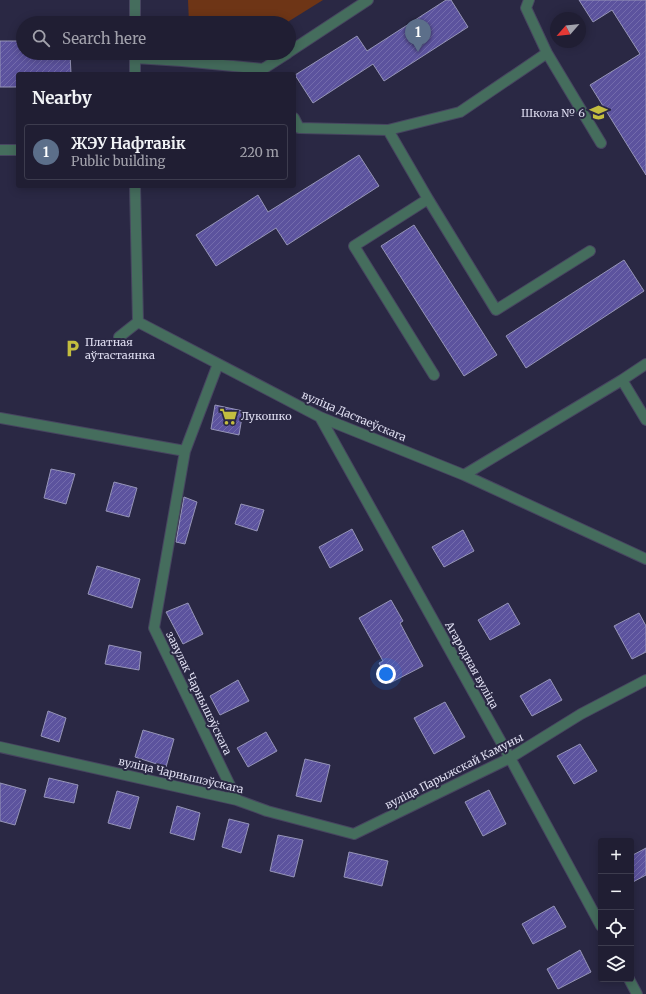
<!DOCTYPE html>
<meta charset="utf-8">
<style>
body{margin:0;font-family:Merriweather,serif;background:#2d2b3f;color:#f1f3f6}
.controls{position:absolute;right:12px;bottom:12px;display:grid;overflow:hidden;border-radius:4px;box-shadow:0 2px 10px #0003}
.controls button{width:36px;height:36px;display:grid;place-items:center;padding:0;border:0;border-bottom:1px solid #3d3c4e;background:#201e33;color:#f1f3f6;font:20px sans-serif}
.compass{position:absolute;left:550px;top:12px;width:36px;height:36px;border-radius:50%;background:#201e33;box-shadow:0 2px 10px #0003;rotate:242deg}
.you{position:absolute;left:386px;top:674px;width:14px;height:14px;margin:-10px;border:3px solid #fff;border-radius:50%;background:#1a73e8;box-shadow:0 0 0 6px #1a73e833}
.badge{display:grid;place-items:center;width:26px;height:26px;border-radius:50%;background:#0b8043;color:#fff;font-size:13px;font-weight:700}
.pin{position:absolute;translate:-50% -33px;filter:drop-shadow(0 1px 2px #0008)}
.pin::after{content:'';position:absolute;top:21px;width:14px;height:12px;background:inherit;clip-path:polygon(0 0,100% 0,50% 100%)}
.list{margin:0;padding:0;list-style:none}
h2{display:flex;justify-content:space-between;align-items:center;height:52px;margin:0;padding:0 16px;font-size:17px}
h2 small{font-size:13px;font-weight:400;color:#a2a2ac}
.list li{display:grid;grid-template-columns:26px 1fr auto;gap:12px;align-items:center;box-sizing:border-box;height:56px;margin:0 8px 8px;padding:0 8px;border:1px solid #3d3c4e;border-radius:4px}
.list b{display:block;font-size:15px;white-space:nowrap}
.list p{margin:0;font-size:13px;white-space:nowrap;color:#a2a2ac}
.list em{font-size:13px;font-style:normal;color:#a2a2ac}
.icon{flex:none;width:22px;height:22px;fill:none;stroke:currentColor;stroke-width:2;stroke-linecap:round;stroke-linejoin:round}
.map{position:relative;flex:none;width:646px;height:994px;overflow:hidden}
.search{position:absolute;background:#201e33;box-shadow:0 2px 10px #0003;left:16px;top:16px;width:280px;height:44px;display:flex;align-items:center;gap:10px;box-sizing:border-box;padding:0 14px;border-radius:22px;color:#a2a2ac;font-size:15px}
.panel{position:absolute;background:#201e33;box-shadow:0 2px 10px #0003;left:16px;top:72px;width:280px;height:116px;border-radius:4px}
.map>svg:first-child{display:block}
</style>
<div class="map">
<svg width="646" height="994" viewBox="0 0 646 994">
<defs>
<pattern id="building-hatch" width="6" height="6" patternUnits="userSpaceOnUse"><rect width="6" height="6" fill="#5c539e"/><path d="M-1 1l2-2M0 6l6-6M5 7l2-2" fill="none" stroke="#736bac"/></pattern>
</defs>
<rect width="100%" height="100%" fill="#2a2844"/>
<path fill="#6e3516" d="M 188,0 L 323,0 L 286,23 L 189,23 Z"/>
<path fill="url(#building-hatch)" stroke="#9695b8" d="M 446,0 L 451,0 L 468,27 L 384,81 L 373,64 L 313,103 L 295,75 L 357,36 L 367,51 Z
M 579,0 L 646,0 L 646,175 L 590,85 L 640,54 L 612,10 L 593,22 Z
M 0,41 L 23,41 L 23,53 L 70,53 L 71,74 L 18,74 L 18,87 L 0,87 Z
M 359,155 L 379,186 L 287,245 L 276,228 L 216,266 L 196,235 L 258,195 L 268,212 Z
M 414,225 L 497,355 L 464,376 L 381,246 Z
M 624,260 L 644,291 L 526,368 L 506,336 Z
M 215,405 L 243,411 L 239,435 L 211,429 Z
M 51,469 L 75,474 L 66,504 L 44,498 Z
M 114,482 L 137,488 L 129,517 L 106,511 Z
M 184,497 L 197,502 L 185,544 L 176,542 Z
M 241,504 L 264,510 L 257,531 L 235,524 Z
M 352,529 L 363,550 L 330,568 L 319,547 Z
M 463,530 L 474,551 L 444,567 L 432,547 Z
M 97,566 L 140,579 L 132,608 L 88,594 Z
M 391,600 L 403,621 L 400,623 L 423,666 L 390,683 L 379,663 L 383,661 L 359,618 Z
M 188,603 L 203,634 L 183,644 L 166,612 Z
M 508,603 L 520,624 L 490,640 L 478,620 Z
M 639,613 L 646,626 L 646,652 L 632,659 L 614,626 Z
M 109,645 L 141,652 L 139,670 L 105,664 Z
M 550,679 L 562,700 L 532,716 L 520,696 Z
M 238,680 L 249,701 L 220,715 L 210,696 Z
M 445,702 L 465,737 L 434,754 L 414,718 Z
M 48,711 L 66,718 L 59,742 L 41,736 Z
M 143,730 L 174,739 L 166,767 L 135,757 Z
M 266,732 L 277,751 L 248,767 L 237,748 Z
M 580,744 L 597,771 L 574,784 L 557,756 Z
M 305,759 L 330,765 L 321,802 L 296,796 Z
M 49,778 L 78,785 L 74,803 L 44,797 Z
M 0,783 L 26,790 L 15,825 L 0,821 Z
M 489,790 L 506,824 L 483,836 L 465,802 Z
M 117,791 L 139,797 L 130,829 L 108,823 Z
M 177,806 L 200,813 L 194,840 L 170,833 Z
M 229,819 L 249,824 L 241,853 L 222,847 Z
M 278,835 L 303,840 L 294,877 L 270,871 Z
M 646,848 L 646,875 L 631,883 L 631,856 Z
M 349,852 L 388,861 L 382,886 L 344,877 Z
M 554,906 L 566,927 L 533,944 L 522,924 Z
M 580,950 L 591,972 L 558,989 L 547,969 Z"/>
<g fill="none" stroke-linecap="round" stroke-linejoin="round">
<defs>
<path id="minor" d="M 529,0 L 526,8 L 547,53 L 601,143
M 135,23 L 135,0
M 289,52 L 368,0
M 135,53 L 135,74
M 135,58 L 182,61 L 263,69 L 288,53
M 294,118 L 299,128 L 388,130 L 460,112 L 547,53
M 388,130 L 428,199 L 496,310 L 590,251
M 0,150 L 18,150
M 135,186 L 138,322 L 320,417 L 464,475 L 646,559
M 428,199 L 354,246 L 434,375
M 119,337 L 138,322
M 218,364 L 185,451 L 154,628 L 237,800
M 622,380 L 646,364
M 320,417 L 510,758 L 601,926
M 0,418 L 185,451
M 464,475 L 622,380 L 646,420
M 0,747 L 237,800 L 267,811 L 354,834 L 510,758 L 581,714 L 646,680
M 629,979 L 637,994"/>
</defs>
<use href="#minor" stroke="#474560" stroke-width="12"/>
<use href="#minor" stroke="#456d5d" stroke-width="10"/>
</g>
<defs>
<symbol id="school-bare" viewBox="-9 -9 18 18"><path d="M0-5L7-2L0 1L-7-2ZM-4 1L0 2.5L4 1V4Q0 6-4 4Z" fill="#c3bd3f" stroke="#2a2844" stroke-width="2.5" paint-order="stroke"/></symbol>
<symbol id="parking-bare" viewBox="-9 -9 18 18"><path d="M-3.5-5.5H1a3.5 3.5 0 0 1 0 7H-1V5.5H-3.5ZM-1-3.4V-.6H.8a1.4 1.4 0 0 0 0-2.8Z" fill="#c3bd3f" stroke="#2a2844" stroke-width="2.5" paint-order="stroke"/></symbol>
<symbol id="supermarket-bare" viewBox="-9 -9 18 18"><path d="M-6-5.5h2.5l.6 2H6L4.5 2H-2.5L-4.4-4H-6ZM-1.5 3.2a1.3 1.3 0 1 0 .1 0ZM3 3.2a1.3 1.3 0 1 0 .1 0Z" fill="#c3bd3f" stroke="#2a2844" stroke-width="2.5" paint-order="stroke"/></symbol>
</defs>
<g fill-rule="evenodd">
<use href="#school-bare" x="586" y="100" width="25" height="25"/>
<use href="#parking-bare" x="60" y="336" width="25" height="25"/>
<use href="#supermarket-bare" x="216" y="404" width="25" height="25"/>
</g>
<g text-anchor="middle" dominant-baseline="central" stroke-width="4" stroke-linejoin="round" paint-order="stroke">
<g font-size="11" fill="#deddf0" stroke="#2a2844" text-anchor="start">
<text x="585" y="113" text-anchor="end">Школа № 6</text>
<text x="85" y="342">Платная<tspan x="85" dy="13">аўтастаянка</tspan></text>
<text x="241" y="416">Лукошко</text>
</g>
<g font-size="11" fill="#deddf0" stroke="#2a2844">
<text transform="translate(354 416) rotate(23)">вуліца Дастаеўскага</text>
<text transform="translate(472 665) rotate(61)">Агародная вуліца</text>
<text transform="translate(199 693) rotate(64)">завулак Чарнышэўскага</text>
<text transform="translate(454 771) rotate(-27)">вуліца Парыжскай Камуны</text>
<text transform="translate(181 775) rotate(13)">вуліца Чарнышэўскага</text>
</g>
</g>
</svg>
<div class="controls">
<button>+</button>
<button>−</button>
<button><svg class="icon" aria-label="locate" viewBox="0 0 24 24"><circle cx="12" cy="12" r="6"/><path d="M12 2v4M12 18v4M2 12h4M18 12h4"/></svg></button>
<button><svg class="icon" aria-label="layers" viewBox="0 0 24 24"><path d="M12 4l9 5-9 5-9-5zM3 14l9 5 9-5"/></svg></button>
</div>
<svg class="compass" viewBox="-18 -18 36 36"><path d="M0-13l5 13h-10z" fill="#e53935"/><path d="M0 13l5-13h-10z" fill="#a2a2ac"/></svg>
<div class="you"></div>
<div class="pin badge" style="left:418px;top:52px;background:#5c6f8a">1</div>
<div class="search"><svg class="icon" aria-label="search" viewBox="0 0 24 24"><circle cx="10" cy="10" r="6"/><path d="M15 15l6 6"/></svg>Search here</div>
<section class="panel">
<h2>Nearby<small></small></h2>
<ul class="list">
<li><span class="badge" style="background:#5c6f8a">1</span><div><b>ЖЭУ Нафтавік</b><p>Public building</p></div><em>220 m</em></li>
</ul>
</section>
</div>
